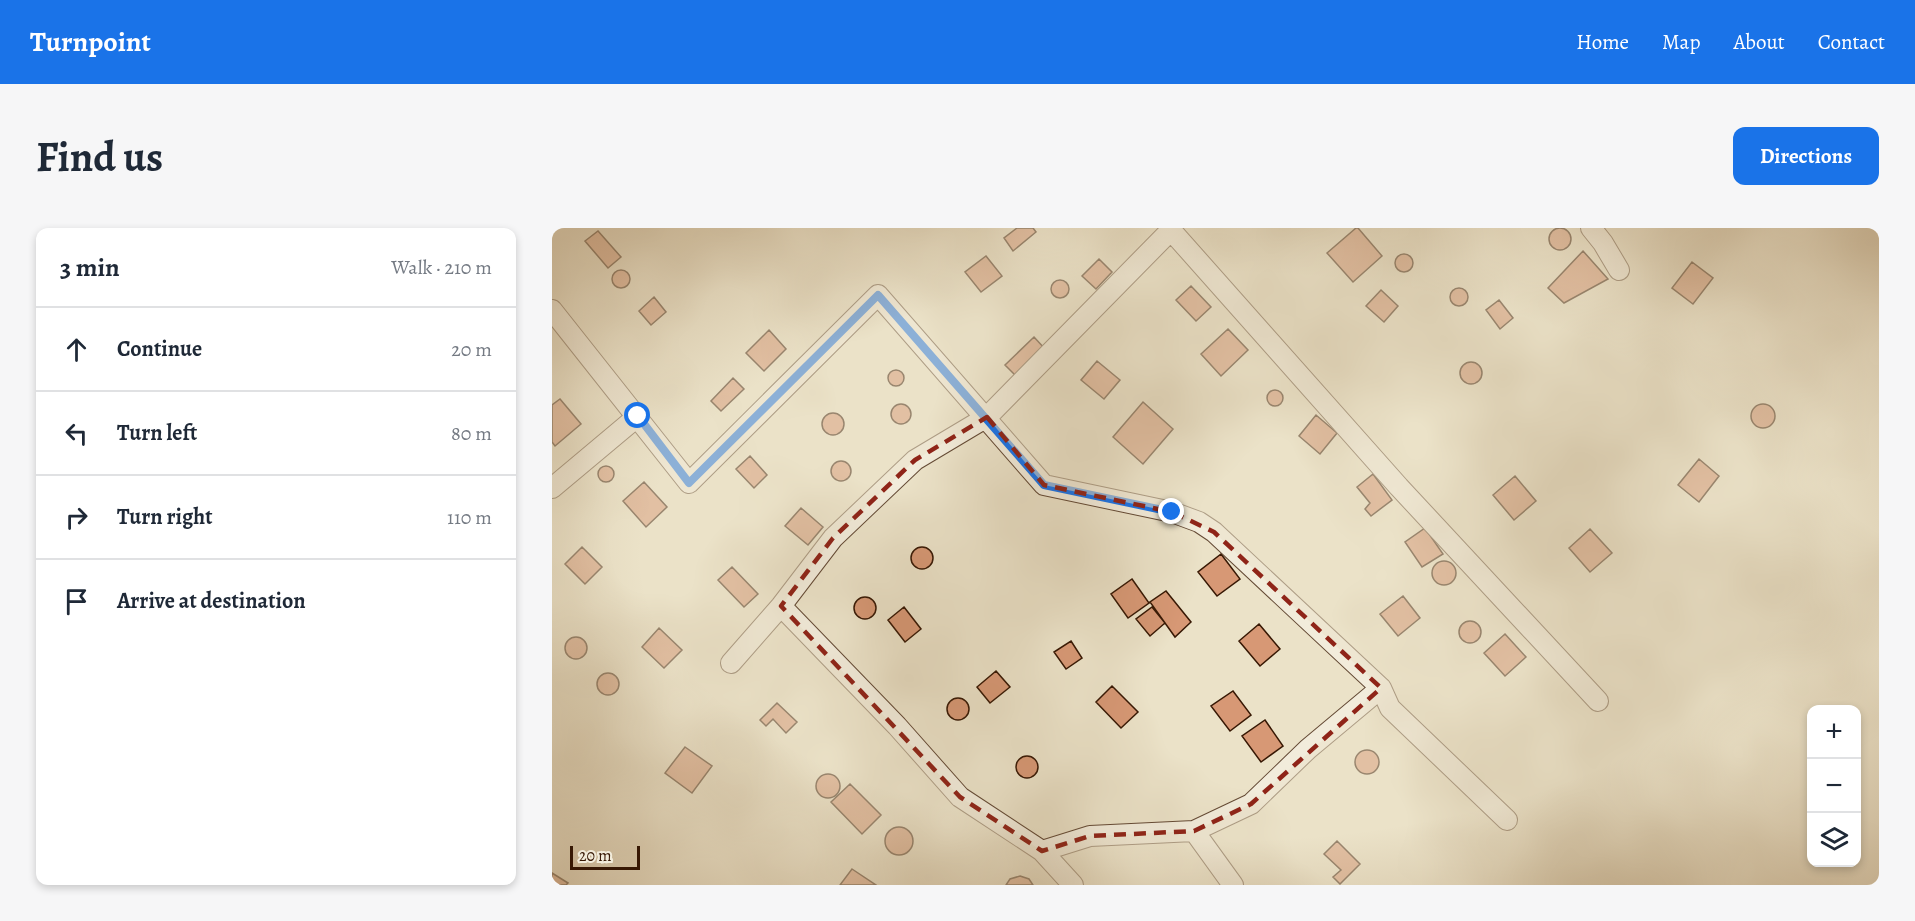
<!DOCTYPE html>
<meta charset="utf-8">
<style>
body{margin:0;font-family:Alegreya,serif;background:#f6f6f7;color:#1f2937}
.controls{position:absolute;right:18px;bottom:18px;display:grid;overflow:hidden;border-radius:12px;box-shadow:0 3px 9px #0003}
.controls button{width:54px;height:54px;display:grid;place-items:center;padding:0;border:0;border-bottom:2px solid #e0e1e3;background:#fff;color:#1f2937;font:30px sans-serif}
.scale{position:absolute;left:18px;bottom:15px;width:70px;box-sizing:border-box;padding-left:6px;border:3px solid #371804;border-top:0;font-size:16px;line-height:21px;white-space:nowrap;color:#371804;-webkit-text-stroke:4px #f2ecdb;paint-order:stroke}
.stop{position:absolute;width:18px;height:18px;margin:-14px;border:4px solid #1a73e8;border-radius:50%;background:#fff}
.stop.end{background:#1a73e8;border-color:#fff;box-shadow:0 2px 6px #0008}
.list{margin:0;padding:0;list-style:none}
h2{display:flex;justify-content:space-between;align-items:center;height:78px;margin:0;padding:0 24px;font-size:26px}
h2 small{font-size:20px;font-weight:400;color:#747a83}
.list li{display:grid;grid-template-columns:39px 1fr auto;gap:18px;align-items:center;box-sizing:border-box;height:84px;padding:0 24px;border-top:2px solid #e0e1e3}
.list b{display:block;font-size:22px;white-space:nowrap}
.list em{font-size:20px;font-style:normal;color:#747a83}
.icon{flex:none;width:33px;height:33px;fill:none;stroke:currentColor;stroke-width:2;stroke-linecap:round;stroke-linejoin:round}
.map{position:relative;flex:none;width:1327px;height:657px;overflow:hidden;border-radius:12px}
header{display:flex;align-items:center;gap:36px;box-sizing:border-box;height:84px;padding:0 30px;background:#1a73e8;color:#fff}
header strong{font-size:28px}
nav{display:flex;gap:33px;margin-inline-start:auto;font-size:21px}
.intro{display:flex;align-items:center;justify-content:space-between;box-sizing:border-box;height:144px;padding:0 36px}
h1{margin:0;font-size:42px}
.button{padding:15px 27px;border-radius:12px;background:#1a73e8;color:#fff;font-size:21px;font-weight:700}
main{display:flex;gap:36px;padding:0 36px}
aside{flex:1;background:#fff;border-radius:12px;box-shadow:0 3px 9px #0003}
.map>svg:first-child{display:block}
</style>
<header>
<strong>Turnpoint</strong>
<nav><a>Home</a><a>Map</a><a>About</a><a>Contact</a></nav>
</header>
<div class="intro"><h1>Find us</h1><a class="button">Directions</a></div>
<main>
<aside>
<h2>3 min<small>Walk · 210 m</small></h2>
<ul class="list">
<li><svg class="icon" aria-label="ahead" viewBox="0 0 24 24"><path d="M12 20V5M6 11l6-6 6 6"/></svg><div><b>Continue</b></div><em>20 m</em></li>
<li><svg class="icon" aria-label="left" viewBox="0 0 24 24"><path d="M17 20v-9H6M10 6l-5 5 5 5"/></svg><div><b>Turn left</b></div><em>80 m</em></li>
<li><svg class="icon" aria-label="right" viewBox="0 0 24 24"><path d="M7 20v-9h11M14 6l5 5-5 5"/></svg><div><b>Turn right</b></div><em>110 m</em></li>
<li><svg class="icon" aria-label="arrive" viewBox="0 0 24 24"><path d="M6 21V4h12l-3 4 3 4H6"/></svg><div><b>Arrive at destination</b></div></li>
</ul>
</aside>
<div class="map">
<svg width="1327" height="657" viewBox="0 0 1327 657">
<rect width="100%" height="100%" fill="#ebe2c8"/>
<filter id="stains"><feTurbulence type="fractalNoise" baseFrequency=".00333" numOctaves="4"/><feColorMatrix values="0 0 0 0 .2 0 0 0 0 .09 0 0 0 0 .02 0 0 0 .5 -.17"/></filter>
<radialGradient id="worn" r=".72"><stop offset=".6" stop-color="#630" stop-opacity="0"/><stop offset="1" stop-color="#630" stop-opacity=".3"/></radialGradient>
<path fill="#d79875" stroke="#371804" stroke-width="1.5" d="M 465,0 L 481,0 L 484,4 L 461,23 L 452,10 Z
M 804,0 L 806,0 L 830,28 L 801,54 L 775,25 Z
M997 11a11 11 0 1 1 22 0a11 11 0 1 1-22 0Z
M 46,3 L 69,29 L 56,40 L 33,13 Z
M 1031,23 L 1056,51 L 1012,75 L 996,60 Z
M843 35a9 9 0 1 1 18 0a9 9 0 1 1-18 0Z
M 434,28 L 450,48 L 429,64 L 413,44 Z
M 547,31 L 560,44 L 544,61 L 530,48 Z
M 1140,34 L 1161,50 L 1141,76 L 1120,60 Z
M60 51a9 9 0 1 1 18 0a9 9 0 1 1-18 0Z
M499 61a9 9 0 1 1 18 0a9 9 0 1 1-18 0Z
M 639,58 L 659,79 L 644,93 L 624,72 Z
M898 69a9 9 0 1 1 18 0a9 9 0 1 1-18 0Z
M 829,62 L 846,78 L 832,94 L 814,78 Z
M 102,69 L 114,84 L 99,97 L 87,83 Z
M 947,72 L 961,90 L 948,101 L 934,82 Z
M 676,101 L 696,122 L 669,148 L 649,126 Z
M 217,102 L 234,121 L 212,143 L 194,125 Z
M 482,109 L 493,121 L 464,148 L 453,137 Z
M 545,133 L 568,152 L 552,171 L 529,152 Z
M908 145a11 11 0 1 1 22 0a11 11 0 1 1-22 0Z
M336 150a8 8 0 1 1 16 0a8 8 0 1 1-16 0Z
M 181,150 L 192,161 L 169,183 L 159,173 Z
M715 170a8 8 0 1 1 16 0a8 8 0 1 1-16 0Z
M 8,171 L 29,196 L 3,218 L 0,214 L 0,177 Z
M 591,174 L 621,201 L 591,236 L 561,209 Z
M1199 188a12 12 0 1 1 24 0a12 12 0 1 1-24 0Z
M339 186a10 10 0 1 1 20 0a10 10 0 1 1-20 0Z
M270 196a11 11 0 1 1 22 0a11 11 0 1 1-22 0Z
M 764,187 L 785,205 L 768,226 L 747,208 Z
M 198,228 L 215,247 L 202,260 L 184,241 Z
M 1147,231 L 1167,248 L 1147,274 L 1126,257 Z
M279 243a10 10 0 1 1 20 0a10 10 0 1 1-20 0Z
M46 246a8 8 0 1 1 16 0a8 8 0 1 1-16 0Z
M 821,246 L 840,272 L 819,288 L 813,281 L 818,275 L 805,259 Z
M 963,248 L 984,273 L 962,292 L 941,267 Z
M 92,254 L 115,279 L 94,299 L 71,273 Z
M 249,280 L 271,299 L 256,317 L 233,298 Z
M 873,300 L 891,326 L 870,339 L 853,314 Z
M 1038,301 L 1060,325 L 1038,344 L 1017,320 Z
M359 330a11 11 0 1 1 22 0a11 11 0 1 1-22 0Z
M 30,319 L 50,339 L 33,356 L 13,336 Z
M 669,326 L 688,351 L 665,368 L 646,344 Z
M880 345a12 12 0 1 1 24 0a12 12 0 1 1-24 0Z
M 180,339 L 206,366 L 192,379 L 166,352 Z
M 580,351 L 597,375 L 576,390 L 559,366 Z
M 614,363 L 639,394 L 623,409 L 598,374 Z
M 851,368 L 868,390 L 846,408 L 828,386 Z
M302 380a11 11 0 1 1 22 0a11 11 0 1 1-22 0Z
M 352,379 L 369,401 L 353,414 L 336,392 Z
M 600,379 L 613,395 L 598,408 L 584,391 Z
M907 404a11 11 0 1 1 22 0a11 11 0 1 1-22 0Z
M 707,396 L 728,421 L 708,438 L 687,413 Z
M 107,400 L 130,422 L 112,440 L 90,419 Z
M 953,406 L 974,429 L 953,448 L 932,425 Z
M13 420a11 11 0 1 1 22 0a11 11 0 1 1-22 0Z
M 519,413 L 530,430 L 514,441 L 502,424 Z
M 444,443 L 458,459 L 438,475 L 425,459 Z
M45 456a11 11 0 1 1 22 0a11 11 0 1 1-22 0Z
M 560,458 L 586,484 L 569,500 L 544,474 Z
M 681,463 L 699,487 L 678,503 L 659,478 Z
M395 481a11 11 0 1 1 22 0a11 11 0 1 1-22 0Z
M 225,475 L 245,494 L 234,505 L 221,491 L 214,498 L 208,492 Z
M 713,492 L 731,518 L 709,534 L 690,508 Z
M 133,519 L 160,538 L 140,565 L 113,545 Z
M803 534a12 12 0 1 1 24 0a12 12 0 1 1-24 0Z
M464 539a11 11 0 1 1 22 0a11 11 0 1 1-22 0Z
M264 558a12 12 0 1 1 24 0a12 12 0 1 1-24 0Z
M 298,556 L 329,587 L 310,606 L 279,574 Z
M333 613a14 14 0 1 1 28 0a14 14 0 1 1-28 0Z
M 785,613 L 808,636 L 788,656 L 781,649 L 789,642 L 772,626 Z
M 300,641 L 324,657 L 288,657 Z
M 0,645 L 16,655 L 14,657 L 5,657 L 0,654 Z
M 468,648 L 477,651 L 481,657 L 454,657 L 458,651 Z"/>
<g fill="none" stroke-linecap="round" stroke-linejoin="round">
<defs>
<path id="minor" d="M 617,0 L 847,259 L 1046,473
M 1039,0 L 1051,15 L 1067,42
M 0,82 L 137,255 L 326,67 L 492,257 L 620,284 L 647,294 L 662,304 L 829,460 L 838,480 L 955,592
M 0,260 L 86,188
M 229,378 L 345,498 L 408,569 L 490,623 L 538,608 L 642,603
M 179,435 L 229,378 L 281,310 L 363,232 L 435,189 L 619,2
M 490,623 L 521,657
M 681,657 L 642,603 L 699,576 L 756,521 L 829,460"/>
</defs>
<use href="#minor" stroke="#644a35" stroke-width="22"/>
<use href="#minor" stroke="#f2ecdb" stroke-width="20"/>
</g>
<g fill="none" stroke-linecap="round" stroke-linejoin="round">
<path stroke="#1a73e8" stroke-width="8" d="M 86,188 L 137,255 L 326,67 L 492,257 L 620,284"/>
</g>
<path d="M0 0H1327V657H0ZM 435,189 L 492,257 L 620,284 L 662,304 L 829,460 L 699,576 L 642,603 L 538,608 L 490,623 L 408,569 L 229,378 L 281,310 L 363,232 Z" fill="#ebe2c8" fill-opacity=".55" fill-rule="evenodd"/>
<path fill="none" stroke="#8f2418" stroke-width="4.5" stroke-dasharray="12 8" stroke-linejoin="round" d="M 435,189 L 492,257 L 620,284 L 662,304 L 829,460 L 699,576 L 642,603 L 538,608 L 490,623 L 408,569 L 229,378 L 281,310 L 363,232 Z"/>
<rect width="100%" height="100%" filter="url(#stains)"/>
<rect width="100%" height="100%" fill="url(#worn)"/>
</svg>
<div class="controls">
<button>+</button>
<button>−</button>
<button><svg class="icon" aria-label="layers" viewBox="0 0 24 24"><path d="M12 4l9 5-9 5-9-5zM3 14l9 5 9-5"/></svg></button>
</div>
<div class="scale">20 m</div>
<div class="stop" style="left:86px;top:188px"></div>
<div class="stop end" style="left:620px;top:284px"></div>
</div>
</main>
